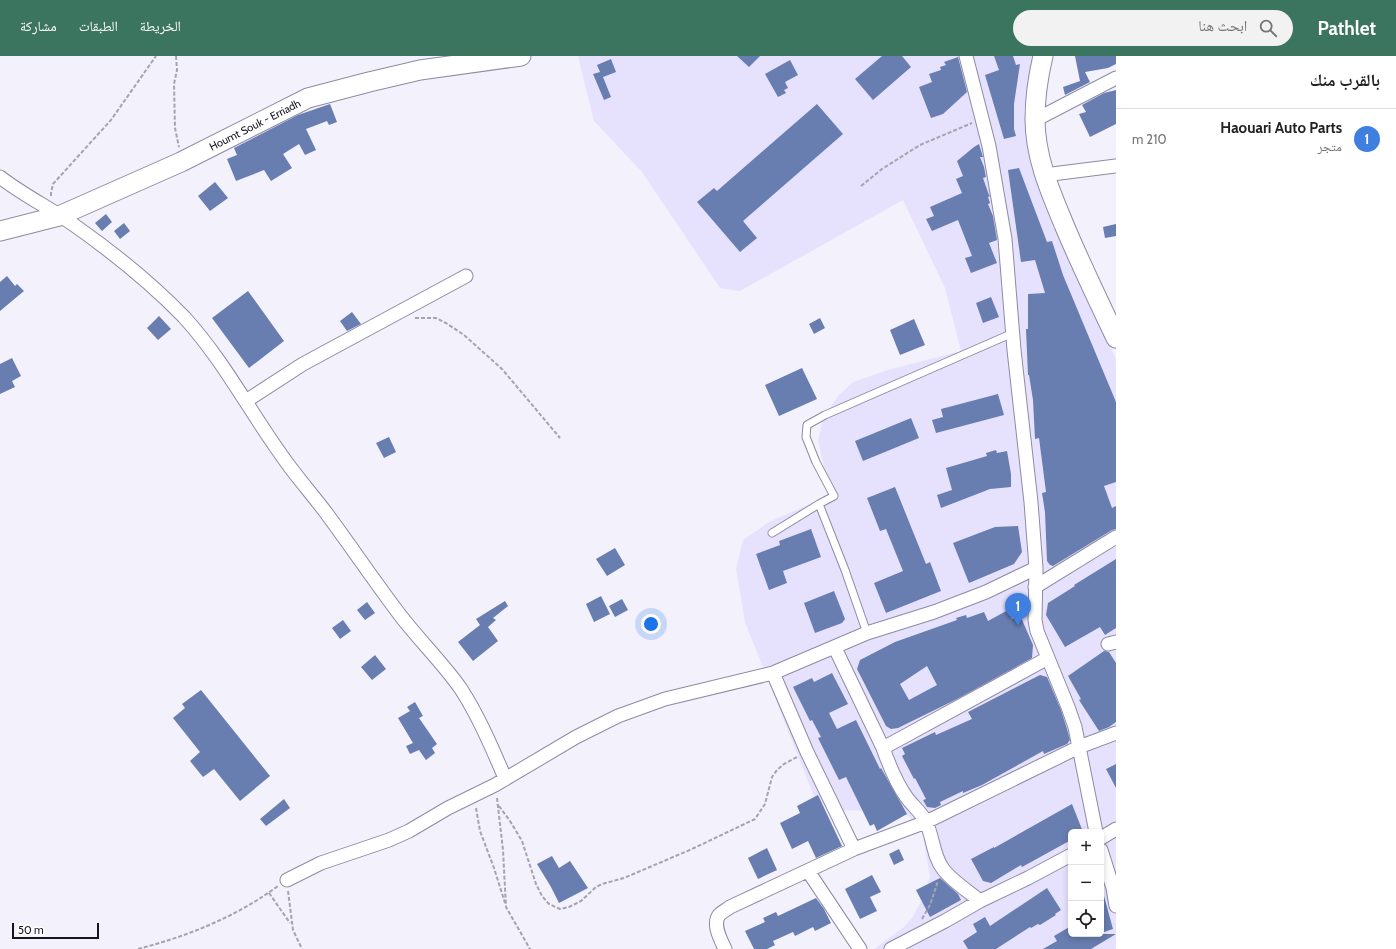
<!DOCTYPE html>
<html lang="ar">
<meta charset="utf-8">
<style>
body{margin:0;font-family:Cabin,"Noto Naskh Arabic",sans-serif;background:#f2f2f2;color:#202124;direction:rtl}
.controls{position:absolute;right:12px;bottom:12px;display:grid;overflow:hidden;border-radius:6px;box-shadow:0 2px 6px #0003}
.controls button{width:36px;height:36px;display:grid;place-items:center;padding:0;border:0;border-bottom:1px solid #e0e0e0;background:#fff;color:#202124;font:20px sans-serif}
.scale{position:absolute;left:12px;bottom:10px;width:87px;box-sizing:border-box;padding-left:4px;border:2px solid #16141e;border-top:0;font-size:11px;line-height:14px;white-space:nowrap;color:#16141e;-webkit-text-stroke:3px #fff;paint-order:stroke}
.you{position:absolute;left:651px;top:568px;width:14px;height:14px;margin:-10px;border:3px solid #fff;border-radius:50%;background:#1a73e8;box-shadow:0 0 0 6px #1a73e833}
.badge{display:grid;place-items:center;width:26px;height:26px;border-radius:50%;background:#3b755f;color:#fff;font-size:13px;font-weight:700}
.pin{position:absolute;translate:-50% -33px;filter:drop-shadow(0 1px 2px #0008)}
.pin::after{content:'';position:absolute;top:21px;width:14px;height:12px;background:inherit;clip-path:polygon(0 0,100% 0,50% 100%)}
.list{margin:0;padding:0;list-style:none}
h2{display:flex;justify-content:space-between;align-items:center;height:52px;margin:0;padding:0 16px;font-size:17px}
h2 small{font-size:13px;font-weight:400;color:#757577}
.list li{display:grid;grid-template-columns:26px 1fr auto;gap:12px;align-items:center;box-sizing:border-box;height:60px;padding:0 16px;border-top:1px solid #e0e0e0}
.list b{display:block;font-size:15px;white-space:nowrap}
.list p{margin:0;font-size:13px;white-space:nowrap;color:#757577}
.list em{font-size:13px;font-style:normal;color:#757577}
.icon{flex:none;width:22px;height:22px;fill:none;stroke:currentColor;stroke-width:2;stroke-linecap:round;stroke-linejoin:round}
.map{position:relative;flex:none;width:1116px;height:893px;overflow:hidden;direction:ltr}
header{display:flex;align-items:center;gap:24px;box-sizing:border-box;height:56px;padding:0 20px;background:#3b755f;color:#fff}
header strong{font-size:19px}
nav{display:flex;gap:22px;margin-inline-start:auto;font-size:14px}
.search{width:280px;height:36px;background:#f2f2f2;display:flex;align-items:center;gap:10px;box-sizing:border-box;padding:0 14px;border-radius:22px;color:#757577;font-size:15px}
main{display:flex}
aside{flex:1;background:#fff}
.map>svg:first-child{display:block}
</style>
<header>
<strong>Pathlet</strong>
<div class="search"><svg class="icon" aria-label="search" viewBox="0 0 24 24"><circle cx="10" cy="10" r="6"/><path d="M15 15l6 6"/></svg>ابحث هنا</div>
<nav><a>الخريطة</a><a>الطبقات</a><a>مشاركة</a></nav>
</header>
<main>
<aside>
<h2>بالقرب منك<small></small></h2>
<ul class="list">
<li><span class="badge" style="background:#3f7fe0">1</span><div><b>Haouari Auto Parts</b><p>متجر</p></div><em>210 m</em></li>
</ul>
</aside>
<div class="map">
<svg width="1116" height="893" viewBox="0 0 1116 893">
<rect width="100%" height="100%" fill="#f3f1fc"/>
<path fill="#e6e2fe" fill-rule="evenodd" d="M 578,0 L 1034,0 L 1024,53 L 1027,80 L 1059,180 L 1116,303 L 1116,893 L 874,893 L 904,871 L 912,862 L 924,840 L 930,820 L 922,776 L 909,760 L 893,755 L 831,754 L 815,743 L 745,566 L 736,513 L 743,484 L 769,466 L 831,439 L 818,385 L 823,362 L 838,340 L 853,326 L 888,314 L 961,295 L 945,232 L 903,144 L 740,235 L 720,232 L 642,116 L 594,65 ZM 1071,776 L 1101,776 L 1101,878 L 1071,878 Z"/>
<path fill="#687db0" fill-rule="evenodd" d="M 737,0 L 760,0 L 749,11 Z
M 882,0 L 902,0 L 911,11 L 873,44 L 855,23 Z
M 994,0 L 1013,0 L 1016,9 L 1020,8 L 1014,48 L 1014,73 L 1016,80 L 1004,83 L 985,19 L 999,14 Z
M 1075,0 L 1116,0 L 1116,8 L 1108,12 L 1085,16 L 1090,26 L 1065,39 L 1063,31 L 1080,25 Z
M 958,1 L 967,36 L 943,58 L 931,62 L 919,31 L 932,26 L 929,18 L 941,14 L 940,11 L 946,9 L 944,6 Z
M 611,3 L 616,16 L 603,21 L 611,41 L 604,44 L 593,18 L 600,16 L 597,9 Z
M 790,4 L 798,19 L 785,26 L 788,32 L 784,34 L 786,37 L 778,41 L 765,18 Z
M 1116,34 L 1116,68 L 1090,81 L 1079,58 L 1086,56 L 1082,49 L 1104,37 Z
M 330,48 L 337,66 L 329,69 L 327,65 L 306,73 L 316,94 L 305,99 L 299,88 L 283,98 L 292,112 L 271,125 L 264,114 L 236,125 L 227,103 L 237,99 L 234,92 L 298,59 Z
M 817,48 L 843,78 L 743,165 L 757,182 L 740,196 L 697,146 L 714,132 L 717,135 Z
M 979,88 L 983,101 L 980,101 L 984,111 L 986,121 L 983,122 L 989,139 L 990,140 L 988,141 L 990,147 L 988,148 L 993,160 L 997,184 L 989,187 L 997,207 L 971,217 L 965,202 L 972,200 L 958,164 L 932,175 L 926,163 L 934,160 L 930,151 L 962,137 L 956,123 L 963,120 L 957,105 L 974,91 Z
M 1019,112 L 1047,186 L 1052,185 L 1063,219 L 1116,346 L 1116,426 L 1104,430 L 1112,452 L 1116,450 L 1116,473 L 1112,474 L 1053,510 L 1050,509 L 1047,505 L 1045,456 L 1042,437 L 1046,436 L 1039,382 L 1035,383 L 1033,344 L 1029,319 L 1028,319 L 1026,273 L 1028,273 L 1028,238 L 1045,237 L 1035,204 L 1021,206 L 1008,114 Z
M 215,126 L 228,142 L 210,155 L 198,140 Z
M 106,158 L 112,166 L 102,175 L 95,167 Z
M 124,167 L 130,175 L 120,183 L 114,175 Z
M 1116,168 L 1116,180 L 1105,182 L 1103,171 Z
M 7,220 L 15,230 L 17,228 L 24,235 L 0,255 L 0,226 Z
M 248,235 L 284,285 L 249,312 L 212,262 Z
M 991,241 L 999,261 L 983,267 L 976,247 Z
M 352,256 L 361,268 L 347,275 L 340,265 Z
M 159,260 L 171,273 L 158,284 L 147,272 Z
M 820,262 L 825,272 L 814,278 L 809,268 Z
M 914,263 L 925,289 L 900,299 L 890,274 Z
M 12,302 L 21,320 L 12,325 L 15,331 L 0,338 L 0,308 Z
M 802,312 L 817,343 L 779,360 L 765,329 Z
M 998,338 L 1004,359 L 936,377 L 932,364 L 943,361 L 941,353 Z
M 911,362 L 919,382 L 863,405 L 855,385 Z
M 389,381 L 396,396 L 384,402 L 376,387 Z
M 996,394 L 997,397 L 1007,395 L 1011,418 L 1011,431 L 990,433 L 941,452 L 937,439 L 952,434 L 946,412 L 987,400 L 986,397 Z
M 895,431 L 926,508 L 930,506 L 941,535 L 886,557 L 874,527 L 903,515 L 886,473 L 880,475 L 867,442 Z
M 1018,470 L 1022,496 L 1014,508 L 969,527 L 953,487 L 995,471 Z
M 811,473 L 821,501 L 783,515 L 787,527 L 769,534 L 756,498 L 780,489 L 779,485 Z
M 615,492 L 625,509 L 607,520 L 596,503 Z
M 1116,503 L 1116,572 L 1105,579 L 1100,571 L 1065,591 L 1046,559 L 1048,547 L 1075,530 L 1074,529 Z
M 834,535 L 845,563 L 842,567 L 815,577 L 804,547 Z
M 601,540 L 610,558 L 594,566 L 586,548 Z
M 622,543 L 628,554 L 615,561 L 609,550 Z
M 505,545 L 508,550 L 493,562 L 496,564 L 488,571 L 498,585 L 473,605 L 458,586 L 480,569 L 476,563 Z
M 367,546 L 375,557 L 365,564 L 357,554 Z
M 1008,554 L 1012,563 L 1020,559 L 1033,589 L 1032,602 L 957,643 L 898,672 L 891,673 L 886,670 L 857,613 L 860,604 L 895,586 L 957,564 L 956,562 L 966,559 L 967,562 L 984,556 L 988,565 ZM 927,610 L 937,629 L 909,644 L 900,628 Z
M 343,564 L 351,575 L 340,583 L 332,572 Z
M 1104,595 L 1109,596 L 1116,607 L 1116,666 L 1109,671 L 1099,675 L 1079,644 L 1081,643 L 1068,620 Z
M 375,599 L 386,613 L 372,624 L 361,611 Z
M 832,617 L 848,648 L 829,657 L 837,673 L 856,664 L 880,713 L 881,712 L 907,758 L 877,775 L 874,768 L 870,770 L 846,721 L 839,724 L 818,682 L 821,681 L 812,664 L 810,665 L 793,631 L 812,622 L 814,626 Z
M 1040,619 L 1047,621 L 1061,654 L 1067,673 L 1070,684 L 1067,688 L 1044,698 L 1043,695 L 982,729 L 963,737 L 963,735 L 940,746 L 941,749 L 935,752 L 927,751 L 923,744 L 926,743 L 915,722 L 914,723 L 902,700 L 905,698 L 902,692 L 935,676 L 936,679 L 972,663 L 968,656 Z
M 201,634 L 270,720 L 240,745 L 214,713 L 203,721 L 190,705 L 200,696 L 173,662 L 185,652 L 182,648 Z
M 415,646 L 423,660 L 419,662 L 437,688 L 432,692 L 435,697 L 426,704 L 419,694 L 410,698 L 406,690 L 413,687 L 398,662 L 410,655 L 407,651 Z
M 1116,708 L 1116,732 L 1106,713 Z
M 818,739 L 842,790 L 816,802 L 808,785 L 792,793 L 780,767 L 800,757 L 797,750 Z
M 284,743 L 290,752 L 266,770 L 260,763 Z
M 1072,748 L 1083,776 L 1071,776 L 1071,784 L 1022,811 L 1021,809 L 991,827 L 983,825 L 971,803 L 994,791 L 994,792 Z
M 767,792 L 777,814 L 758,823 L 748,802 Z
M 899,793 L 904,804 L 894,809 L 889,798 Z
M 552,800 L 559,812 L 570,805 L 588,832 L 559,847 L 551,831 L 537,808 Z
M 872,819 L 881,836 L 870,841 L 877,855 L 860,863 L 845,833 Z
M 940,822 L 958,838 L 961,844 L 930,861 L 916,834 Z
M 1047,832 L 1061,854 L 1055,858 L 1056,859 L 1040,869 L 1038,868 L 1031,872 L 1030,871 L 996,893 L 968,893 L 963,885 L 977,876 L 973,868 L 985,861 L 990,870 Z
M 1104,840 L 1113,873 L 1101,877 L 1101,841 Z
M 816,842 L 824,853 L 831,867 L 815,875 L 813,871 L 795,880 L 793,876 L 773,885 L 775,889 L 767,893 L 754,893 L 745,875 L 765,866 L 763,862 L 776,856 L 778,860 Z
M 1071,870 L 1071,878 L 1116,878 L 1091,893 L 1043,893 L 1057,885 L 1054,880 Z"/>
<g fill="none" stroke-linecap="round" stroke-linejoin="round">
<defs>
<path id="lane" d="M 772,477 L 819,448
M 867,577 L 845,514 L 819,448 L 834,440 L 816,406 L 806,381 L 807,369 L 825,359 L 1013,277"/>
<path id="street" d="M 966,0 L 989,90 L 1005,183 L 1014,294 L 1031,446 L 1036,512 L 1035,564 L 1037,575 L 1068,651 L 1075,671 L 1096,776
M 1035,64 L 1116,22
M 1044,119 L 1116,110
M 0,121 C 23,139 50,152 74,169 C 111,195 152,228 184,261 C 226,307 253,362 290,411 C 302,427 315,442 327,458 C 352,492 375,526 400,559 C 419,584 443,607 461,633 C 479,661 492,692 505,722
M 246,345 L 303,308 L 466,220
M 1036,512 L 986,536 L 934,556 L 867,577 L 773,617 L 807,696 L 854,793 L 926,766 L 1079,691 L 1116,677
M 1035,531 L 1116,481
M 1108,588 L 1116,586
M 835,592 L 883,692 C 889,709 896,727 907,742 C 913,750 922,757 926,766 C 933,780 933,800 943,813 C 952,825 968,835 980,845 L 1028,822 L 1071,799
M 883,692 L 1048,602
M 1101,782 L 1116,773
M 1101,794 L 1113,832 L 1116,850
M 808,815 L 860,893
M 287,824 L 321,807 L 389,784 L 409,775 L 448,752 L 495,729 L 576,681 L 618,660 L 665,643 L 773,617
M 725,893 C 721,884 712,869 719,859 C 722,856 726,854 730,851 L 854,793
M 891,893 L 945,865 L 980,845"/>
<g id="secondary">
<path d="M 1043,0 C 1038,21 1035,42 1035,63 C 1035,102 1051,137 1065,171 C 1081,209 1099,246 1116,282"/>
<path id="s1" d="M 0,175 L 59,160 L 181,106 L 308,42 L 369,26 L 420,14 L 521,0"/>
</g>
</defs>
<use href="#lane" stroke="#8e8aa3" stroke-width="9"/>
<use href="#street" stroke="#8e8aa3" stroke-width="15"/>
<use href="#secondary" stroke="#8e8aa3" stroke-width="21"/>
<path stroke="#a5a3ad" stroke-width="2" stroke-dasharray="4 2" stroke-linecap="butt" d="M 176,0 L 177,14 L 174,28 L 175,72 L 179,91
M 861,130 L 882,113 L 920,89 L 972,67
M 51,140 L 51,137 L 53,128 L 111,64 L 156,0
M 415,262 L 436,262 L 446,267 L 464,279 L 502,313 L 560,382
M 497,742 L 503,794 L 506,851 L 530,893
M 499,750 L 510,765 L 522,785 L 536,828 L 542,840 L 549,848 L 560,853 L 569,851 L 581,845 L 596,831 L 602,828 L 624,822 L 692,793 L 755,763 L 765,748 L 772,721 L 777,714 L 784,708 L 797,701
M 476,752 L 480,775 L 494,812 L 505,847
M 288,835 L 293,874 L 302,893
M 269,837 L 290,867
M 922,863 L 930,849 L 938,825
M 138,893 C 188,880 236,861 278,830"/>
<use href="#lane" stroke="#fff" stroke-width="7"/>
<use href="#street" stroke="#fff" stroke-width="13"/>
<use href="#secondary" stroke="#fff" stroke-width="19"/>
</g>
<g text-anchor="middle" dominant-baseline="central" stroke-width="3.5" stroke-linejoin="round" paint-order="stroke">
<g font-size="11" fill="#16141e" stroke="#fff">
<text stroke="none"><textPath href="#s1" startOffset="277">Houmt Souk - Erriadh</textPath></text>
</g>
</g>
</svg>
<div class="controls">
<button>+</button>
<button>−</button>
<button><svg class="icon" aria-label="locate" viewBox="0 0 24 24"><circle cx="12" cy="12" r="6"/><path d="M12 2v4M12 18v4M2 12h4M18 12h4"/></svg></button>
</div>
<div class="scale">50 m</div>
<div class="you"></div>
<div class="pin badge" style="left:1018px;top:570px;background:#3f7fe0">1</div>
</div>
</main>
